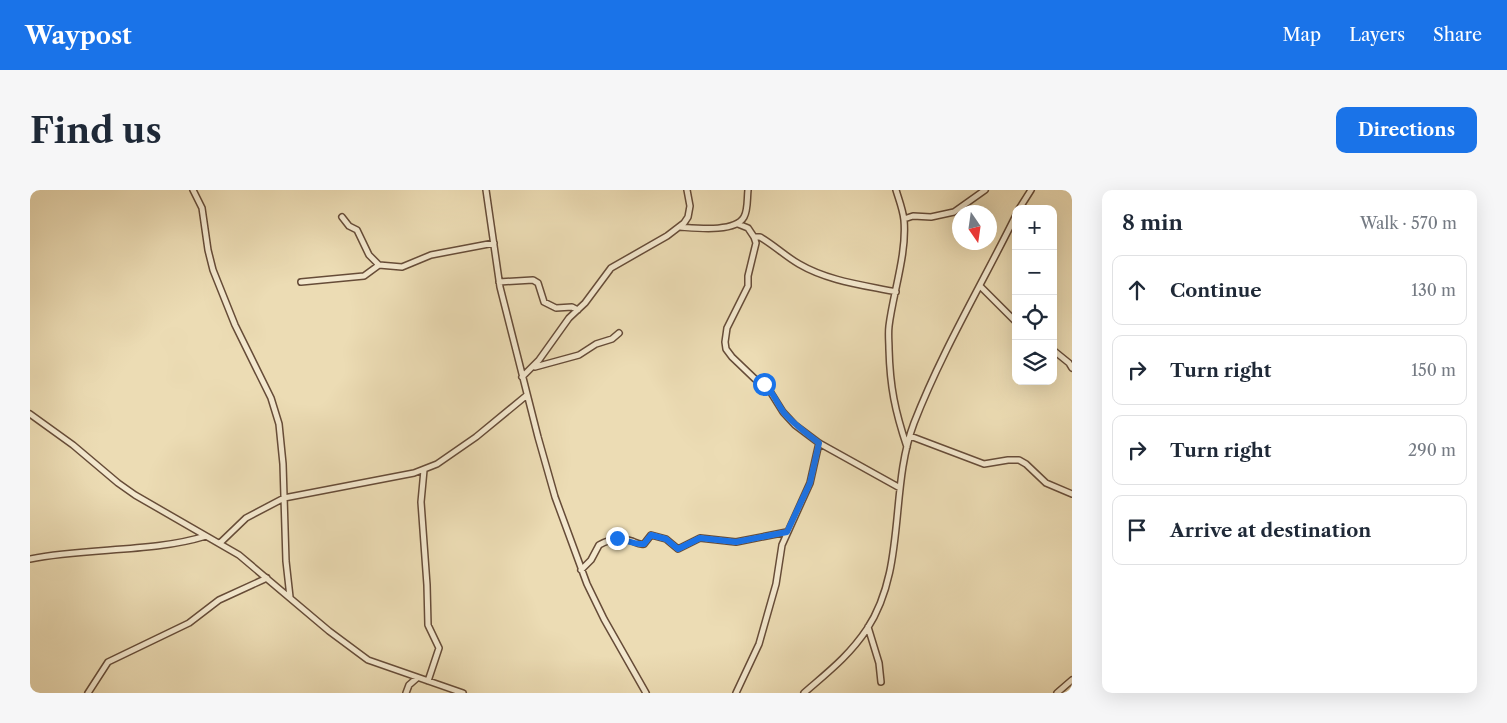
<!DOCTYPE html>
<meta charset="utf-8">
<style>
body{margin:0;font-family:"Libre Caslon Text",serif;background:#f6f6f7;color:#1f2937}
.controls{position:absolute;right:15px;top:15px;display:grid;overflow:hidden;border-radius:10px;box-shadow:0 5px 20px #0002}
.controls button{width:45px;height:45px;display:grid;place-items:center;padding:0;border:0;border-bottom:1px solid #e0e1e3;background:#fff;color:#1f2937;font:25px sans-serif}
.compass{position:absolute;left:922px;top:15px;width:45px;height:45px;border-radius:50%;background:#fff;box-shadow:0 5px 20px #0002;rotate:167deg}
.stop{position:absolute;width:15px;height:15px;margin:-11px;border:4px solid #1a73e8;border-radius:50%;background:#fff}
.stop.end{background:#1a73e8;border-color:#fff;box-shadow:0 1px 5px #0008}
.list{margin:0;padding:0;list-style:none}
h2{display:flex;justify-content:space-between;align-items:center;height:65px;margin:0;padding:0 20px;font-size:21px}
h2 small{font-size:16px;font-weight:400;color:#747a83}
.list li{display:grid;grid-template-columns:32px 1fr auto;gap:15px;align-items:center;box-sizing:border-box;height:70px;margin:0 10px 10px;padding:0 10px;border:1px solid #e0e1e3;border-radius:10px}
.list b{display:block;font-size:19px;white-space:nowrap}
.list em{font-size:16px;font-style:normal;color:#747a83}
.icon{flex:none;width:28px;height:28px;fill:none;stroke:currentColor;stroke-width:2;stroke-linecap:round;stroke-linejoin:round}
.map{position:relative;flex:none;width:1042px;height:503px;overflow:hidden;border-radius:10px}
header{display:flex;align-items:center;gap:30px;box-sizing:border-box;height:70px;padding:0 25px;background:#1a73e8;color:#fff}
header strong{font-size:24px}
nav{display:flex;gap:28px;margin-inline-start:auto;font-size:18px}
.intro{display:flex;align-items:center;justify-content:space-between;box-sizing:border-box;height:120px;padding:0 30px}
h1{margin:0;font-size:35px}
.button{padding:12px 22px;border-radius:10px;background:#1a73e8;color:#fff;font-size:18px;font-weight:700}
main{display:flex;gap:30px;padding:0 30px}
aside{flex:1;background:#fff;border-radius:10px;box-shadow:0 5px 20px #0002}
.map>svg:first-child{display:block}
</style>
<header>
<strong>Waypost</strong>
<nav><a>Map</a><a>Layers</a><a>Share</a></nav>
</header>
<div class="intro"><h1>Find us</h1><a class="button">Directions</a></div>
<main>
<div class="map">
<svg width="1042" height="503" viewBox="0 0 1042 503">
<rect width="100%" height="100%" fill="#ecdcb4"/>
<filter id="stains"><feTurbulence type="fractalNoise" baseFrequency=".004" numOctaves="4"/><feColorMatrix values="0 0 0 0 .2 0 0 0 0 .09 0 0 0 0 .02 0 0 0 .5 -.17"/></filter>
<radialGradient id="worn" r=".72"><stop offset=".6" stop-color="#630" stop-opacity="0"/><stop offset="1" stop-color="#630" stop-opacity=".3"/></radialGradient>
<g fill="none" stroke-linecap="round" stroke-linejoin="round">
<defs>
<path id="minor" d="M 163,0 L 172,18 L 178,60 L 183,80 L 205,135 L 241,208 L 249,234 L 253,274 L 256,371 L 260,407
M 456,0 L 470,97 L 508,247 L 525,307 L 557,394 L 574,429 L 616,503
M 866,0 C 869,10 873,20 874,30 C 877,64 863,103 859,136 C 858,144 859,152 859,159 C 860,197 865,221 877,257
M 989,19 L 1001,0
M 312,27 L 319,36 L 327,40 L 339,65 L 349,75 L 372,77 L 401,65 L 464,53
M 874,29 L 883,26 L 901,27 L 924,22 L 955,0
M 708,34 L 718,38 L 724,47 L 726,53 L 718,86 L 718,96 L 697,138 L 695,152 L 696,159 L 702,167 L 725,189 L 738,198 L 753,222 L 765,235 L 789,253 L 870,298
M 650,37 C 665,38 705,43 714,27 C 718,20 717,9 718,0
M 724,47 L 730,47 C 744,55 755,66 769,74 C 798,91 833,95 866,102
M 271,92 L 334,86 L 349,75
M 469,92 L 503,90 L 508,93 L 514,112 L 526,118 L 542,117 L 548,120
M 950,96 L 986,132
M 1023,160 L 1039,173 L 1042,178
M 505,177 L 549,165 L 566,154 L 582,149 L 589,143
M 492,187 L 509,170 L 539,128 L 555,113 L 581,78 L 637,46 L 654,33 L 658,27 L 660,16 L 657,0
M 0,224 L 43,255 L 88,293 L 105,305 L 209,365 L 299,441 L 338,470 L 433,503
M 880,246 L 954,274 L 978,270 L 989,270 L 996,274 L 1016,293 L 1042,304
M 394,280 L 391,312 L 397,395 L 398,435 L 409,458 L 398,491
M 190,353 L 216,328 L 254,308 L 384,283 L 407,274 L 446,247 L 497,205
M 0,369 C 57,357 121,363 176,346
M 551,380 L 561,370 L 569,355 C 580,349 590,347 602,351 C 607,353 609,355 614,354 L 621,345 L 636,349 L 648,359 L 670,348 L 706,352 L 757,342
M 838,437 L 849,473 L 851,492
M 58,503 L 78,472 L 159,433 L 189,410 L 237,388
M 376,503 L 379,495 L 387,488
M 706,503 L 729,454 L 746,394 L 752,355 L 780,293 L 789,253
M 774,503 C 798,482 819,466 837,439 C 877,378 859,299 884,233 C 912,161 952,94 986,25
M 1027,503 L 1042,490"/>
</defs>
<use href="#minor" stroke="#664c38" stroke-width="8"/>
<use href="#minor" stroke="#f3e8ce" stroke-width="5"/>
</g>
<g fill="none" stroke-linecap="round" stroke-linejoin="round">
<path stroke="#1a73e8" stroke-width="6" d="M 587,348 C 595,350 606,355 614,354 L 621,345 L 636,349 L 648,359 L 670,348 L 706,352 L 757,342 L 780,293 L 789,253 C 777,244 765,235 755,224 C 747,215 744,202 734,194"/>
</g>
<rect width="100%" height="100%" filter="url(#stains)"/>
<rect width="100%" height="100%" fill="url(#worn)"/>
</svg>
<div class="controls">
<button>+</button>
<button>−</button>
<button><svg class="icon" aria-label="locate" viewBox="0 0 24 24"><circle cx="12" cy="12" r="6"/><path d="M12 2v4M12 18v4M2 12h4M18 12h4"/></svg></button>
<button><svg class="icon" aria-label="layers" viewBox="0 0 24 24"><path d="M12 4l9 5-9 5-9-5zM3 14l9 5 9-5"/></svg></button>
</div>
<svg class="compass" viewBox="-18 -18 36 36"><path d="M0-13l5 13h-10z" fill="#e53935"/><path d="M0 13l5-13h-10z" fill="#747a83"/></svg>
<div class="stop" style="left:734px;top:194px"></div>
<div class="stop end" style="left:587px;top:348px"></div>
</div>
<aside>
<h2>8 min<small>Walk · 570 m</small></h2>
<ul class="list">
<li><svg class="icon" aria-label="ahead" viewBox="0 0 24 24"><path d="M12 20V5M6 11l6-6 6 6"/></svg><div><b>Continue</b></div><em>130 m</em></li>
<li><svg class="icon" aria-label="right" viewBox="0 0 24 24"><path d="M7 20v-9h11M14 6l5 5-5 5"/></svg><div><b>Turn right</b></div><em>150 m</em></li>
<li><svg class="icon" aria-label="right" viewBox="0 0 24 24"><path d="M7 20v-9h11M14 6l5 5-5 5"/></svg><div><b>Turn right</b></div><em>290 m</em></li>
<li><svg class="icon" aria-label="arrive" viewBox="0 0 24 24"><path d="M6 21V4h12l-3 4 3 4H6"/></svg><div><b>Arrive at destination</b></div></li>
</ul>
</aside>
</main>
